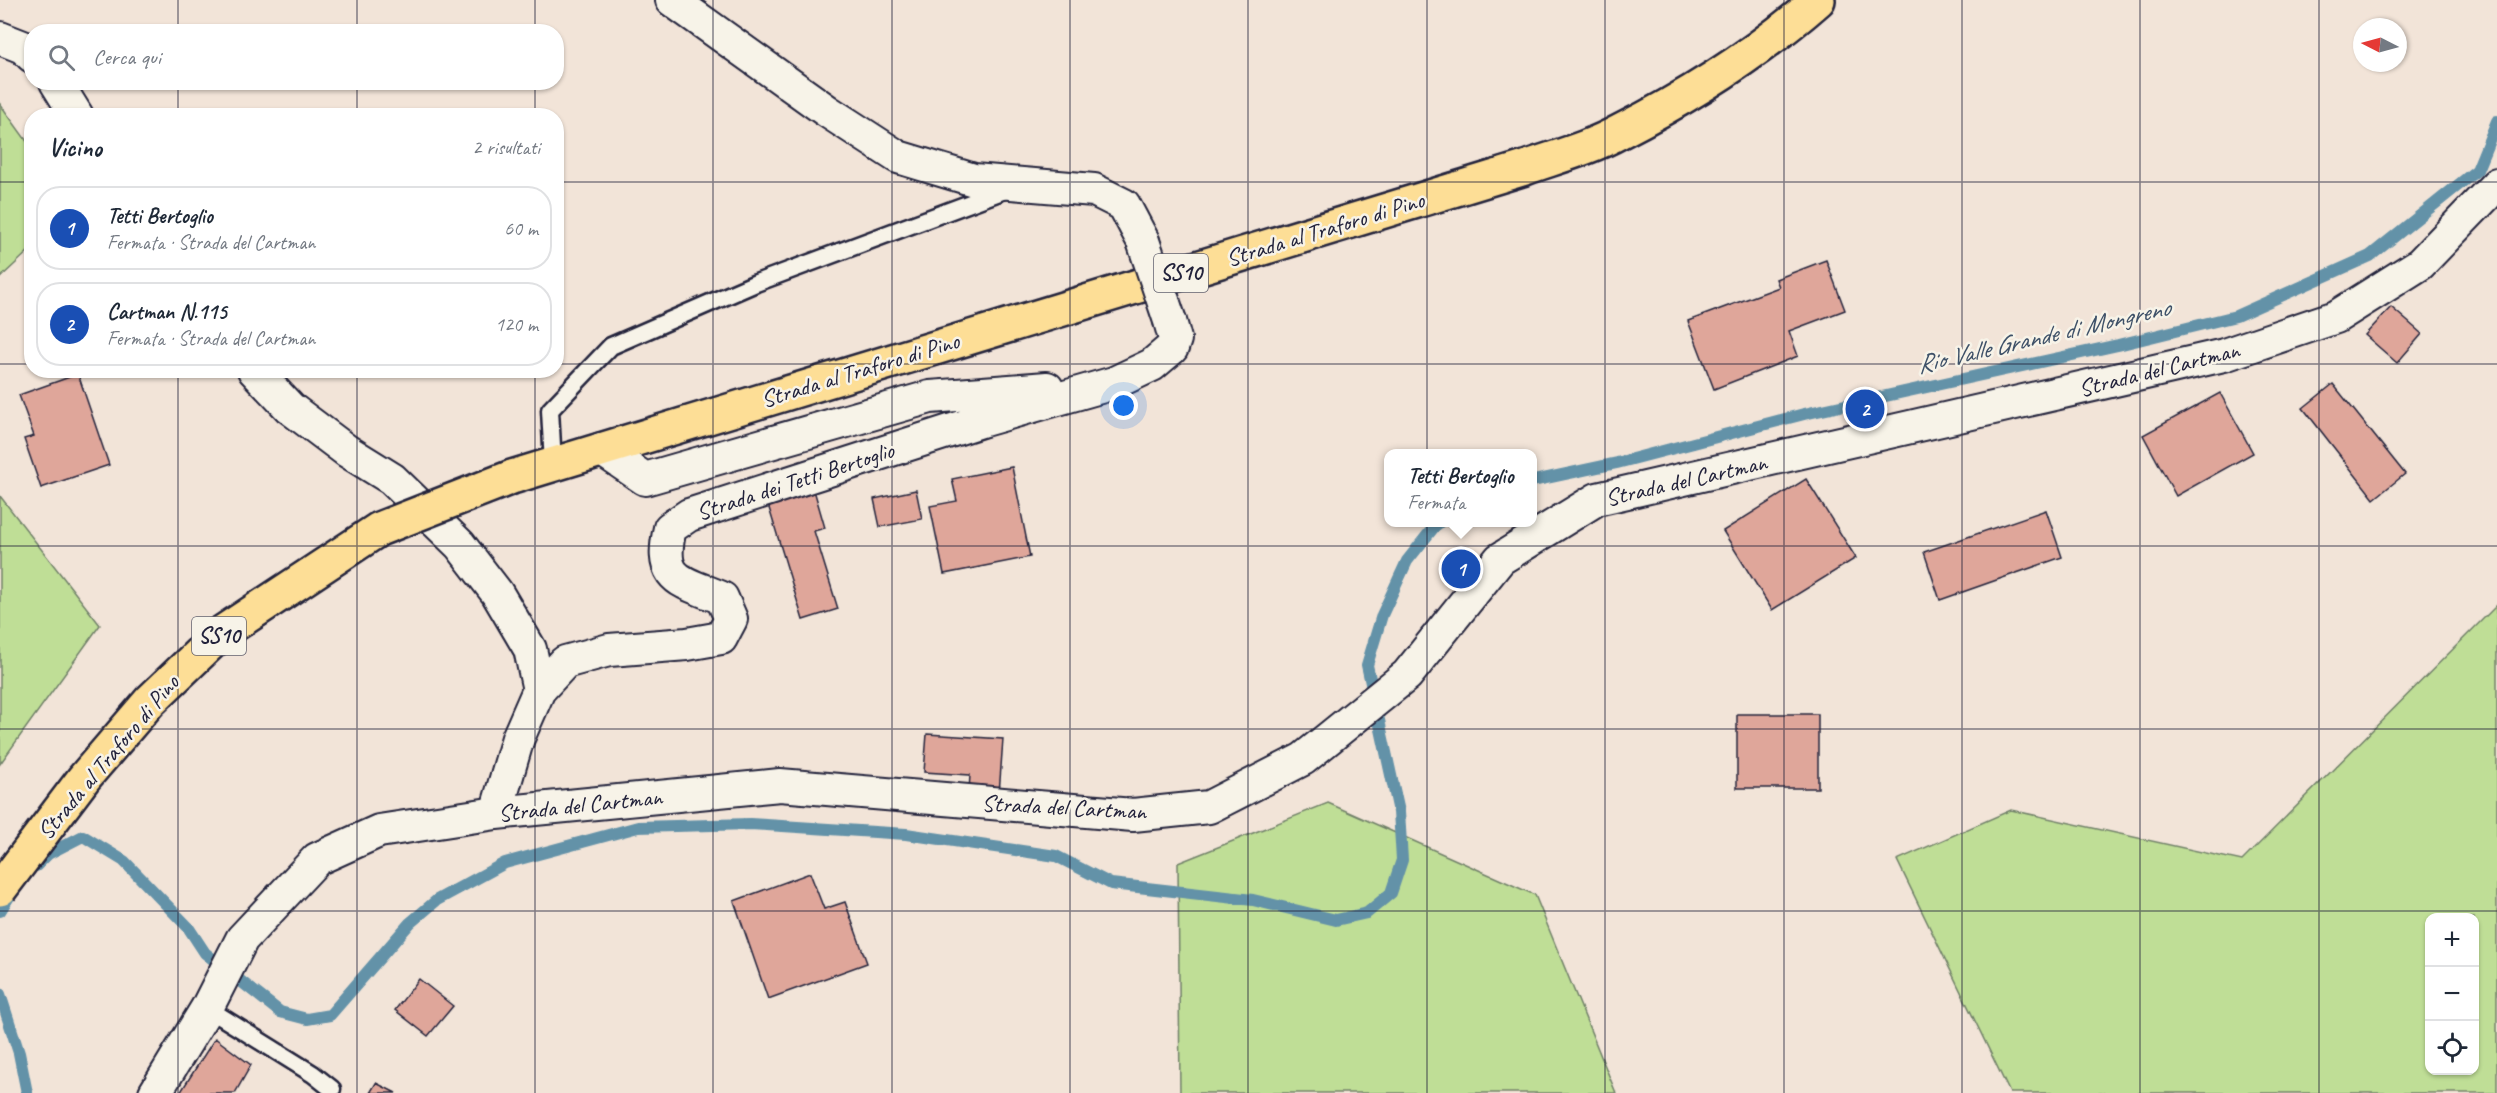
<!DOCTYPE html>
<html lang="it">
<meta charset="utf-8">
<style>
body{margin:0;font-family:Caveat,sans-serif;background:#f6f6f7;color:#1f2937}
.controls{position:absolute;right:18px;bottom:18px;display:grid;overflow:hidden;border-radius:12px;box-shadow:0 2px 4px #0004}
.controls button{width:54px;height:54px;display:grid;place-items:center;padding:0;border:0;border-bottom:2px solid #e0e1e3;background:#fff;color:#1f2937;font:30px sans-serif}
.compass{position:absolute;left:2353px;top:18px;width:54px;height:54px;border-radius:50%;background:#fff;box-shadow:0 2px 4px #0004;rotate:276deg}
.you{position:absolute;left:1124px;top:406px;width:21px;height:21px;margin:-15px;border:4px solid #fff;border-radius:50%;background:#1a73e8;box-shadow:0 0 0 9px #1a73e833}
.badge{display:grid;place-items:center;width:39px;height:39px;border-radius:50%;background:#1a73e8;color:#fff;font-size:20px;font-weight:700}
.pin{position:absolute;translate:-50% -50%;border:3px solid #fff;box-shadow:0 2px 6px #0006}
.popup{position:absolute;left:1384px;top:449px;width:153px;height:78px;box-sizing:border-box;display:grid;place-content:center;border-radius:12px;background:#fff;filter:drop-shadow(0 2px 4px #0005);font-size:20px;white-space:nowrap;color:#747a83}
.popup b{font-size:22px;color:#1f2937}
.popup::after{content:'';position:absolute;left:50%;top:100%;margin-left:-12px;border:12px solid transparent;border-top-color:#fff}
.list{margin:0;padding:0;list-style:none}
h2{display:flex;justify-content:space-between;align-items:center;height:78px;margin:0;padding:0 24px;font-size:26px}
h2 small{font-size:20px;font-weight:400;color:#747a83}
.list li{display:grid;grid-template-columns:39px 1fr auto;gap:18px;align-items:center;box-sizing:border-box;height:84px;margin:0 12px 12px;padding:0 12px;border:2px solid #e0e1e3;border-radius:24px}
.list b{display:block;font-size:22px;white-space:nowrap}
.list p{margin:0;font-size:20px;white-space:nowrap;color:#747a83}
.list em{font-size:20px;font-style:normal;color:#747a83}
.icon{flex:none;width:33px;height:33px;fill:none;stroke:currentColor;stroke-width:2;stroke-linecap:round;stroke-linejoin:round}
.map{position:relative;flex:none;width:2497px;height:1093px;overflow:hidden}
.search{position:absolute;background:#fff;box-shadow:0 2px 4px #0004;left:24px;top:24px;width:540px;height:66px;display:flex;align-items:center;gap:15px;box-sizing:border-box;padding:0 21px;border-radius:24px;color:#747a83;font-size:22px}
.panel{position:absolute;background:#fff;box-shadow:0 2px 4px #0004;left:24px;top:108px;width:540px;height:270px;border-radius:24px}
.map>svg:first-child{display:block}
</style>
<div class="map">
<svg width="2497" height="1093" viewBox="0 0 2497 1093">
<rect width="100%" height="100%" fill="#f2e4d8"/>
<filter id="ink" filterUnits="userSpaceOnUse"><feTurbulence type="fractalNoise" baseFrequency=".0167" numOctaves="2"/><feDisplacementMap in="SourceGraphic" scale="12" xChannelSelector="R" yChannelSelector="G"/><feConvolveMatrix kernelMatrix="1 2 1 2 8 2 1 2 1" color-interpolation-filters="sRGB"/></filter>
<g filter="url(#ink)">
<path fill="#bfde96" stroke="#708068" stroke-width="1.5" fill-rule="evenodd" d="M 0,104 L 31,147 L 31,249 L 0,278 Z
M 0,496 L 100,625 L 0,764 Z
M 2497,605 L 2497,1093 L 2010,1093 L 1897,860 L 2011,810 L 2242,861 ZM 2430,918 L 2474,918 L 2474,1070 L 2430,1070 Z
M 1328,803 L 1535,895 L 1616,1093 L 1180,1093 L 1178,863 Z"/>
<g fill="none" stroke-linecap="round" stroke-linejoin="round">
<path stroke="#6492a8" stroke-width="12" d="M 1533,481 L 1617,463 L 1804,414 L 2118,345 L 2236,316 L 2370,256 L 2477,170 L 2497,121
M 36,866 L 48,854 L 83,836 L 124,861 L 188,927 L 205,953 L 280,1012 L 307,1019 L 330,1015 L 410,923 L 437,900 L 505,863 L 638,827 L 750,824 L 906,834 L 1056,856 L 1111,884 L 1253,900 L 1336,920 L 1367,913 L 1391,893 L 1402,860 L 1399,812 L 1367,665 L 1382,615 L 1407,561 L 1434,527 L 1440,522
M 0,911 L 12,892
M 0,994 L 19,1053 L 27,1093"/>
</g>
<path fill="#dfa69a" stroke="#22223b" stroke-width="1.5" d="M 1826,260 L 1845,310 L 1789,331 L 1798,356 L 1714,389 L 1688,321 L 1779,287 L 1776,279 Z
M 2391,307 L 2422,334 L 2397,363 L 2365,335 Z
M 78,374 L 109,465 L 41,488 L 24,439 L 34,436 L 19,395 Z
M 2333,384 L 2405,474 L 2374,499 L 2303,408 Z
M 2220,393 L 2253,453 L 2176,496 L 2143,435 Z
M 1012,467 L 1030,557 L 944,574 L 930,506 L 957,501 L 952,479 Z
M 1806,479 L 1856,558 L 1772,610 L 1723,531 Z
M 812,483 L 825,528 L 814,531 L 838,609 L 803,620 L 766,498 Z
M 916,490 L 922,519 L 880,527 L 874,499 Z
M 2046,510 L 2062,557 L 1940,600 L 1924,552 Z
M 1737,714 L 1818,714 L 1818,788 L 1737,788 Z
M 927,734 L 1003,739 L 999,794 L 969,791 L 970,775 L 924,772 Z
M 810,873 L 824,909 L 845,902 L 867,963 L 768,999 L 734,901 Z
M 419,979 L 453,1006 L 428,1036 L 395,1010 Z
M 215,1038 L 251,1065 L 235,1093 L 180,1093 Z
M 376,1083 L 396,1093 L 370,1093 Z"/>
<g fill="none" stroke-linecap="round" stroke-linejoin="round">
<defs>
<path id="service" d="M 553,464 L 550,410 L 611,346 L 756,283 L 1005,190
M 207,1008 L 313,1074 L 332,1089"/>
<path id="minor" d="M 672,0 L 827,111 L 898,157 L 974,180 L 1094,190 L 1124,205 L 1143,241
M 0,38 L 23,47 L 32,56
M 56,82 L 77,116
M 254,370 L 290,408 L 347,451 L 392,479 L 460,545 L 497,593 L 530,649 L 539,690
M 601,449 L 645,479 L 930,397 L 1047,388
M 496,813 L 518,738 L 539,690 L 565,662 L 609,650 L 687,644 L 721,638 L 731,619 L 722,598 C 679,580 658,581 670,528 L 689,515 L 984,420 L 1114,383 L 1152,365 L 1172,348 L 1175,339 L 1170,321
M 155,1093 L 207,1008 L 242,939 L 317,859 L 379,831 L 496,813 L 780,785 L 1133,815 L 1209,807 L 1303,759 L 1407,675 L 1500,559 L 1597,499 L 2224,355 L 2336,317 L 2420,264 L 2497,184"/>
<path id="primary" d="M 512,477 L 1525,168 C 1556,157 1590,148 1619,132 C 1688,97 1760,51 1818,0"/>
</defs>
<use href="#service" stroke="#22223b" stroke-width="21"/>
<use href="#minor" stroke="#22223b" stroke-width="36"/>
<use href="#primary" stroke="#22223b" stroke-width="38"/>
<use href="#service" stroke="#f7f3e8" stroke-width="16"/>
<use href="#minor" stroke="#f7f3e8" stroke-width="32"/>
<use href="#primary" stroke="#fdde96" stroke-width="33"/>
<defs>
<path id="minor-bridge" d="M 1143,241 L 1170,321"/>
<path id="primary-bridge" d="M 0,889 L 84,778 L 150,701 L 220,634 L 379,529 L 512,477"/>
</defs>
<use href="#minor-bridge" stroke="#22223b" stroke-width="36" stroke-linecap="butt"/>
<use href="#primary-bridge" stroke="#22223b" stroke-width="38" stroke-linecap="butt"/>
<use href="#minor-bridge" stroke="#f7f3e8" stroke-width="32"/>
<use href="#primary-bridge" stroke="#fdde96" stroke-width="33"/>
</g>
</g>
<path fill="none" stroke="#22223b" stroke-width="1.5" stroke-opacity="0.55" d="M 178,0 L 178,32M 357,0 L 357,32M 535,0 L 535,32M 713,0 L 713,1093M 892,0 L 892,1093M 1070,0 L 1070,1093M 1248,0 L 1248,1093M 1427,0 L 1427,1093M 1605,0 L 1605,1093M 1784,0 L 1784,1093M 1962,0 L 1962,1093M 2140,0 L 2140,1093M 2319,0 L 2319,1093M 178,82 L 178,116M 357,82 L 357,116M 535,82 L 535,116M 0,182 L 32,182M 556,182 L 2497,182M 0,364 L 32,364M 556,364 L 2497,364M 178,370 L 178,1093M 357,370 L 357,1093M 535,370 L 535,1093M 0,546 L 2497,546M 0,729 L 2497,729M 0,911 L 2497,911"/>
<g text-anchor="middle" dominant-baseline="central" stroke-width="5" stroke-linejoin="round" paint-order="stroke">
<g fill="#f7f3e8" stroke="#62616f" stroke-width="1.5">
<rect x="1154" y="254" width="54" height="38" rx="4.5"/>
<rect x="192" y="617" width="54" height="38" rx="4.5"/>
</g>
<g font-size="22" font-weight="bold" fill="#22223b">
<text x="1181" y="273">SS10</text>
<text x="219" y="636">SS10</text>
</g>
<g font-size="24" fill="#22223b" stroke="#f7f3e8">
<text transform="translate(1325 229) rotate(-17)">Strada al Traforo di Pino</text>
<text transform="translate(2159 369) rotate(-14)">Strada del Cartman</text>
<text transform="translate(860 370) rotate(-17)">Strada al Traforo di Pino</text>
<text transform="translate(1686 480) rotate(-13)">Strada del Cartman</text>
<text transform="translate(795 481) rotate(-18)">Strada dei Tetti Bertoglio</text>
<text transform="translate(108 757) rotate(-50)">Strada al Traforo di Pino</text>
<text transform="translate(580 805) rotate(-6)">Strada del Cartman</text>
<text transform="translate(1064 807) rotate(3)">Strada del Cartman</text>
</g>
<g font-size="26" font-style="italic" fill="#3e5168" stroke="#f7f3e8">
<text transform="translate(2043 336) rotate(-13)">Rio Valle Grande di Mongreno</text>
</g>
</g>
</svg>
<div class="controls">
<button>+</button>
<button>−</button>
<button><svg class="icon" aria-label="locate" viewBox="0 0 24 24"><circle cx="12" cy="12" r="6"/><path d="M12 2v4M12 18v4M2 12h4M18 12h4"/></svg></button>
</div>
<svg class="compass" viewBox="-18 -18 36 36"><path d="M0-13l5 13h-10z" fill="#e53935"/><path d="M0 13l5-13h-10z" fill="#747a83"/></svg>
<div class="you"></div>
<div class="pin badge" style="left:1461px;top:569px;background:#1a4fb4">1</div>
<div class="popup"><b>Tetti Bertoglio</b>Fermata</div>
<div class="pin badge" style="left:1865px;top:409px;background:#1a4fb4">2</div>
<div class="search"><svg class="icon" aria-label="search" viewBox="0 0 24 24"><circle cx="10" cy="10" r="6"/><path d="M15 15l6 6"/></svg>Cerca qui</div>
<section class="panel">
<h2>Vicino<small>2 risultati</small></h2>
<ul class="list">
<li><span class="badge" style="background:#1a4fb4">1</span><div><b>Tetti Bertoglio</b><p>Fermata · Strada del Cartman</p></div><em>60 m</em></li>
<li><span class="badge" style="background:#1a4fb4">2</span><div><b>Cartman N.115</b><p>Fermata · Strada del Cartman</p></div><em>120 m</em></li>
</ul>
</section>
</div>
